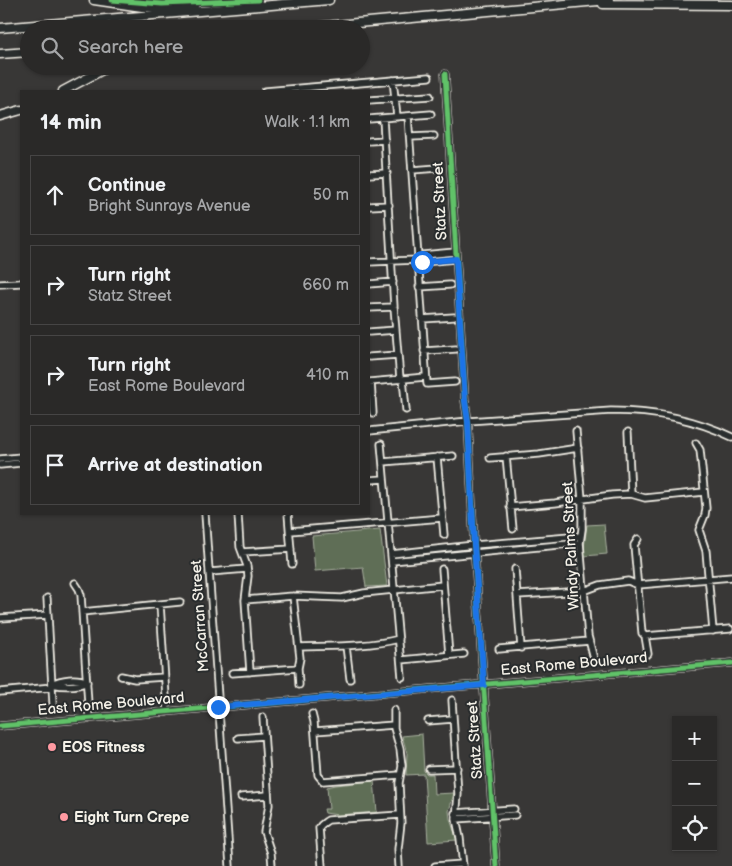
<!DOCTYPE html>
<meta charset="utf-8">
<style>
body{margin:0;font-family:"Balsamiq Sans",sans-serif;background:#323130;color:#f1f3f6}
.controls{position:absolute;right:15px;bottom:15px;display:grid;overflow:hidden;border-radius:0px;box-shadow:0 1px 4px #0004}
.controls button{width:45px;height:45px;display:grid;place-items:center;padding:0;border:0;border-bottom:1px solid #464545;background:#2a2928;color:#f1f3f6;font:25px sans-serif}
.stop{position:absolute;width:15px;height:15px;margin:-11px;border:4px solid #1a73e8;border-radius:50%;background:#fff}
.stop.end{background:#1a73e8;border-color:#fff;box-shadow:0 1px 5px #0008}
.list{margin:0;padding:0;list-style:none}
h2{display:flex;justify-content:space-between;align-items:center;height:65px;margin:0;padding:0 20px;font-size:21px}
h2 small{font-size:16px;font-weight:400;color:#a5a6a8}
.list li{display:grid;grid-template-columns:32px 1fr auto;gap:15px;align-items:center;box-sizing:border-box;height:80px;margin:0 10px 10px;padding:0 10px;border:1px solid #464545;border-radius:0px}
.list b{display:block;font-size:19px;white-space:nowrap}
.list p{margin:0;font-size:16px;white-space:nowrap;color:#a5a6a8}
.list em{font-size:16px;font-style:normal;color:#a5a6a8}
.icon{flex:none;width:28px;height:28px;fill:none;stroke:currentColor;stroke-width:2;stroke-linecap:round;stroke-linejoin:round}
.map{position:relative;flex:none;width:732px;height:866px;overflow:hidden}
.search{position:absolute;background:#2a2928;box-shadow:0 1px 4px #0004;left:20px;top:20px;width:350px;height:55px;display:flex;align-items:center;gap:12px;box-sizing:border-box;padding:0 18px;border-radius:28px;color:#a5a6a8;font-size:19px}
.panel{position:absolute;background:#2a2928;box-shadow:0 1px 4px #0004;left:20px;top:90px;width:350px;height:425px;border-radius:0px}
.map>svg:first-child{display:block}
</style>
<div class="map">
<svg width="732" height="866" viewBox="0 0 732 866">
<rect width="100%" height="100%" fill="#383736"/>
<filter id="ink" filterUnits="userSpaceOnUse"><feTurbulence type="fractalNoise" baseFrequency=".02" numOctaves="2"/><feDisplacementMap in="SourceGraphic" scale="10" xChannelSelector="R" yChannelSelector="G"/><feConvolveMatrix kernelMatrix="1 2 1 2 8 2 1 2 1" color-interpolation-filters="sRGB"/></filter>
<g filter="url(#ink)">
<path fill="#5e6e56" stroke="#a9b09f" d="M 604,524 L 607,554 L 585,556 L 584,548 L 587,525 Z
M 380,530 L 387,586 L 366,587 L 363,567 L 315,571 L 312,536 Z
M 422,734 L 424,771 L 427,774 L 433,774 L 434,794 L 454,793 L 449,811 L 450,819 L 457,840 L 428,842 L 424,774 L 406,775 L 407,753 L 402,736 Z
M 374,781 L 377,812 L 338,815 L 325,813 L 324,809 L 329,809 L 327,787 L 336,785 Z"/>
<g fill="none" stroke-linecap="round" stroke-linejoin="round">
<defs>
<path id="minor" d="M 445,74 L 465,401 L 468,421 L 474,545 L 496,866
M 393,80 L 397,117
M 265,91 L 429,77
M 369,100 L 430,96
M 408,116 L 427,384 L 455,382
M 383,118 L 394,307 L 400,379
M 369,119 L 431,114
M 410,137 L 434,136
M 369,141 L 385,140
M 412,170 L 438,168
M 369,174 L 387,173
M 369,206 L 389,205
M 417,260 L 422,255 L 455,252
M 369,262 L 417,260 L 423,262 L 456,259
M 0,284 L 21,283
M 369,284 L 393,282
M 419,287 L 450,285
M 369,308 L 394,307
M 422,319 L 454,317
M 369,332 L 396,330
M 424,351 L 456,349
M 369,357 L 398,355
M 403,379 L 406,410
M 369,382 L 426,377
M 371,382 L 373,413
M 369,431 L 468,421 L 611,411 C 653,411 693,418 732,437
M 576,431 L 582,499 L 582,529 L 580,543 L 588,636 L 594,659
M 628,432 L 631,494
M 696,443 L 700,450 L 706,508 L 705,515 L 699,530 L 706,551 L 713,631
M 381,444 L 402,677
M 506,456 L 513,529
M 437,457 L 444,535
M 490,458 L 539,454 L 578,448
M 0,459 L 21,457
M 383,462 L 453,456
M 0,465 L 21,463
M 369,480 L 384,479
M 510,507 L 555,503 L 612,495 L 631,494 L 645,498 L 704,492
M 205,514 L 230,866
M 238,514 L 240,547 L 247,566 L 248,576 L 245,600 L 250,672
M 288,514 L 292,564
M 290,531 L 442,518
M 638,539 L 634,545 L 642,633 L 645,636 L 648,654
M 242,552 L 291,549
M 391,554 L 474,545 L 581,536
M 392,561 L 580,543
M 442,569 L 449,655
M 515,569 L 521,648
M 210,572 L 247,569
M 75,583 L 79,589 L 81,595 L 89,719
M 517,595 L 584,591 L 600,585 L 628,581 L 638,585 L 732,577
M 293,596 L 300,658 L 298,668 L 299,685
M 47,598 L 53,704
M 245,600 L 293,596 L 342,598 L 364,593 L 443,585
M 160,604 L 167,712
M 82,612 L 180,602
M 0,618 L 48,615
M 645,636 L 730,629
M 346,646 L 350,679
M 299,647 C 332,646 367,647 399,639
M 499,649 L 589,641
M 401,660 L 464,654
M 232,673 L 298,668
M 121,676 L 135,679 L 164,677
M 52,684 C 61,679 77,677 87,682
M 52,684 C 62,686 77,687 87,682
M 0,692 L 52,687
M 452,700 L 458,794 L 456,819 L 460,838 L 463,866
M 394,710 L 394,728 L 400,749 L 402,766 L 399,783 L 401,823 L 398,849 L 399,866
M 312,714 L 314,722 L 318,775 L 323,781 L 400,775
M 263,717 L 269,805 L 264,832 L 271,853 L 272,866
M 428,721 L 453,719
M 0,726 L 732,663
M 315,731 L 394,725
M 238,738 L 264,736
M 429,769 L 457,768
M 241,797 L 268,795
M 455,813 L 514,809
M 456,819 L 515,815
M 322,866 L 319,828 C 321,824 324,823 328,820 L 400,815
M 435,866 L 463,864"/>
<path id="highway" d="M 94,0 L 142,7 L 194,7
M 603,4 L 732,5
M 0,28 L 329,0
M 292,29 L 609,0
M 0,54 L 29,52
M 63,91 L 110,66
M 0,116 L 21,110"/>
</defs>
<use href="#minor" stroke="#f4f1e8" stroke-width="9"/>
<use href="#highway" stroke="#f4f1e8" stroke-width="11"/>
<use href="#minor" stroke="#2a2d2e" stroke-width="5.5"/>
<use href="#highway" stroke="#2a2d2e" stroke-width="8"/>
<defs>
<path id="cycleway" d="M 112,0 L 162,4 L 258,0
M 445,74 L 465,401 L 468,421 L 474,545 L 496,866
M 0,726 L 732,663"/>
</defs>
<use href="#cycleway" stroke="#2a2d2e" stroke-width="8"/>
<use href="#cycleway" stroke="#61c268" stroke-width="5"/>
</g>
</g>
<g fill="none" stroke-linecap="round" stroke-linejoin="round" filter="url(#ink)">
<path stroke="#1a73e8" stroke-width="6" d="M 218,707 L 484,685 L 474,545 L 468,421 L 465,401 L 456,259 L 422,262"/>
</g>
<g fill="#ff9aa2" stroke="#2a2d2e" stroke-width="2">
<circle cx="52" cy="747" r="5"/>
<circle cx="64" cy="817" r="5"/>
</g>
<g text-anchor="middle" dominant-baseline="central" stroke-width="4" stroke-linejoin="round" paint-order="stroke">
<g font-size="15" fill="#f4f1e8" stroke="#2a2d2e">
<text transform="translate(440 201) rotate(-93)">Statz Street</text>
<text transform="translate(571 546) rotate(-93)">Windy Palms Street</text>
<text transform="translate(200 616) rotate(-94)">McCarran Street</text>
<text transform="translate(574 664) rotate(-5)">East Rome Boulevard</text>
<text transform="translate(111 704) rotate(-5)">East Rome Boulevard</text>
<text transform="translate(475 740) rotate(-94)">Statz Street</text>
</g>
<g font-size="15" font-weight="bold" fill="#f4f1e8" stroke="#2a2d2e" text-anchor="start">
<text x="62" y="747">EOS Fitness</text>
<text x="74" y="817">Eight Turn Crepe</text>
</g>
</g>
</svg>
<div class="controls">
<button>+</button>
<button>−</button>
<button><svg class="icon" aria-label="locate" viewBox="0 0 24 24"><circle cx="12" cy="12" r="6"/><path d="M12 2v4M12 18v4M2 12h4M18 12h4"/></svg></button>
</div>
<div class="stop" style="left:422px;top:262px"></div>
<div class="stop end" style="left:218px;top:707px"></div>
<div class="search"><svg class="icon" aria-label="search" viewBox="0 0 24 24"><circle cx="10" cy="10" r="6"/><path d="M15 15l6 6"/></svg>Search here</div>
<section class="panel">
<h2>14 min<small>Walk · 1.1 km</small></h2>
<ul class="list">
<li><svg class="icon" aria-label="ahead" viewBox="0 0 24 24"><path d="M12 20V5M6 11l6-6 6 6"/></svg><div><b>Continue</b><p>Bright Sunrays Avenue</p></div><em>50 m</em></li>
<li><svg class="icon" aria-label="right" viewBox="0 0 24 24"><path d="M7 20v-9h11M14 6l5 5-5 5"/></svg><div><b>Turn right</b><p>Statz Street</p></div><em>660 m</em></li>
<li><svg class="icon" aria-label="right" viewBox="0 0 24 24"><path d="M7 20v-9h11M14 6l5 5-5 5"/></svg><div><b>Turn right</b><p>East Rome Boulevard</p></div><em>410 m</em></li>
<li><svg class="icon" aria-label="arrive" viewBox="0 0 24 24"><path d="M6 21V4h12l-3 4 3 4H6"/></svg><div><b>Arrive at destination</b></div></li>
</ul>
</section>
</div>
